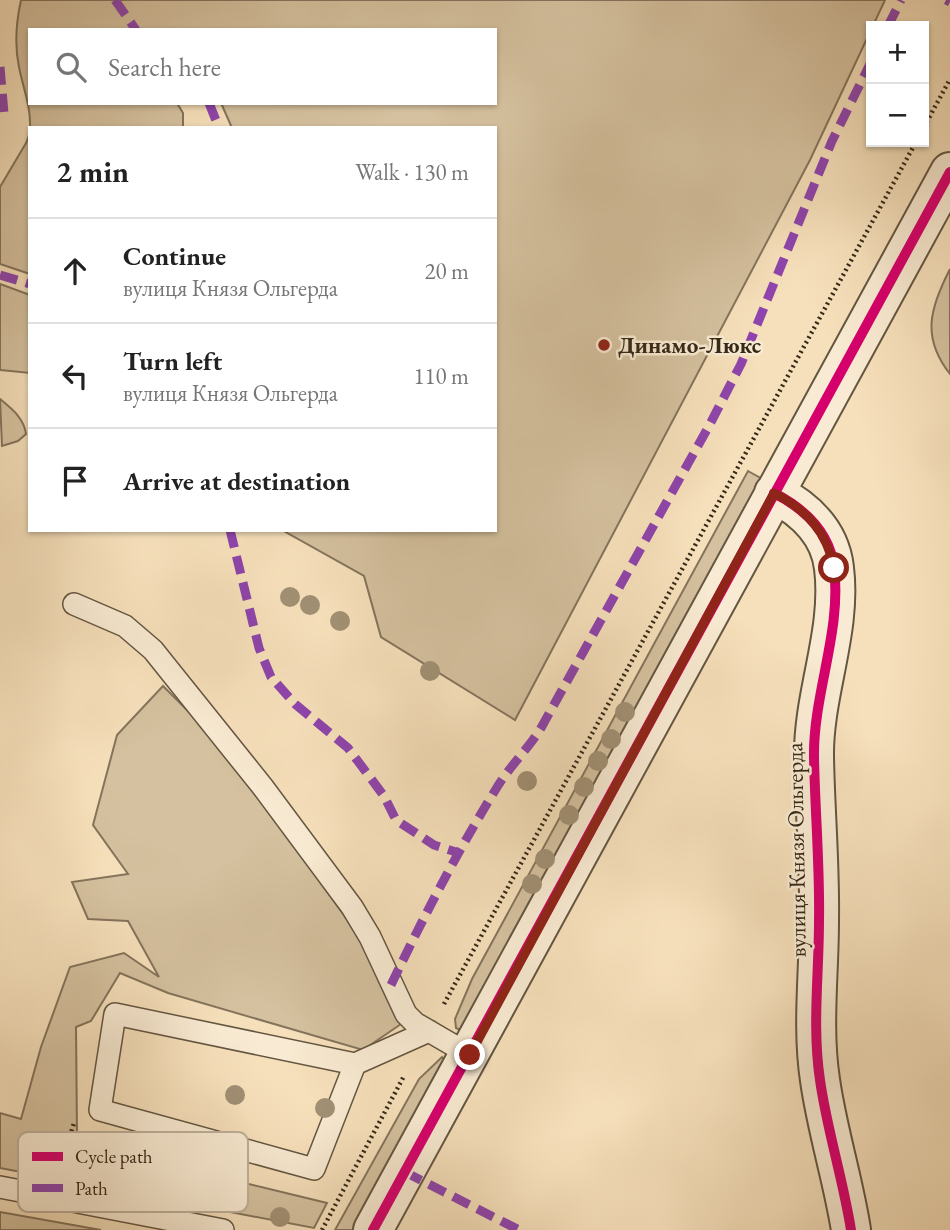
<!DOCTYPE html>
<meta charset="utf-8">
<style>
body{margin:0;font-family:"EB Garamond",serif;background:#f6f6f6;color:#222}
.controls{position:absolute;right:21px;top:21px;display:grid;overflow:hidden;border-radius:0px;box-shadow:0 2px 5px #0004}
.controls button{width:63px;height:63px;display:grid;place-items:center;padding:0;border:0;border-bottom:2px solid #e0e0e0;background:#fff;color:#222;font:35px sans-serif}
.stop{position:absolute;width:21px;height:21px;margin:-16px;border:5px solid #8f2418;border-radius:50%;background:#fff}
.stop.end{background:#8f2418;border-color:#fff;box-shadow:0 2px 7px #0008}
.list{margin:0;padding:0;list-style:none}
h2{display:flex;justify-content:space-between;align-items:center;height:91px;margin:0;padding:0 28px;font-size:30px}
h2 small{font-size:23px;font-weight:400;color:#767676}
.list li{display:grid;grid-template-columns:46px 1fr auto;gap:21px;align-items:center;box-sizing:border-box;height:105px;padding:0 28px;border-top:2px solid #e0e0e0}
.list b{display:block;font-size:26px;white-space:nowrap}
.list p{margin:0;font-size:23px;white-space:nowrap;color:#767676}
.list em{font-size:23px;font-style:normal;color:#767676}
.icon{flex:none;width:38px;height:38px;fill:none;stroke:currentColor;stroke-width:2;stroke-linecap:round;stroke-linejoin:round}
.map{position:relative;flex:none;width:950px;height:1230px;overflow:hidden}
.search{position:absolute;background:#fff;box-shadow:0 2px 5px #0004;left:28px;top:28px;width:469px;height:77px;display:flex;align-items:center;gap:18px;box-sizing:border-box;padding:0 24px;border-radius:0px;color:#767676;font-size:26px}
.panel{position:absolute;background:#fff;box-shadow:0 2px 5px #0004;left:28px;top:126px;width:469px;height:406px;border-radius:0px}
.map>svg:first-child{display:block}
</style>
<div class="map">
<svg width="950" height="1230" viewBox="0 0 950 1230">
<rect width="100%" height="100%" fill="#f6e0bb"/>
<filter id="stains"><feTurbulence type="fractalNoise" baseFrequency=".00286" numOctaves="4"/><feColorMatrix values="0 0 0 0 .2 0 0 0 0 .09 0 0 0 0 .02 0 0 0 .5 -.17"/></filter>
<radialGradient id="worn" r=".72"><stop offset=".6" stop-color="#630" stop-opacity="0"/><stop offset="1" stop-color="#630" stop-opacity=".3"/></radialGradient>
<path fill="#d5c19f" stroke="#84745c" stroke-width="2" d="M 21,0 L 885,0 L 810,160 L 515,720 L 381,637 L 364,576 L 282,530 L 495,530 L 495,128 L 232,128 L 221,103 L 495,103 L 495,30 L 30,30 L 30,103 L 177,103 L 183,113 L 183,128 L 30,128 C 31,106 23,88 19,67 C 14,44 16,23 21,0 Z
M 30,133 L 30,274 L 0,264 L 0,187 L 26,143 Z
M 950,269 L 950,374 C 921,337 930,308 950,269 Z
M 0,284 L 30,295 L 30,373 L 0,370 Z
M 0,399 C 12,409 24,418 26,434 L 18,441 L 2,446 Z
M 748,471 L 764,480 L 462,1031 L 456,1028 L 455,1019 L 472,979 Z
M 163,686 L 206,729 L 307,863 L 365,945 L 404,1022 L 363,1050 L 168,993 L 120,973 L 91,1021 L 76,1027 L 77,1134 L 159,1155 L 232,1180 L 327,1203 L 314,1228 L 0,1168 L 0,1113 L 21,1119 L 41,1047 L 70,967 L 124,953 L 159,977 L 128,921 L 88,919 L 72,882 L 128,874 L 93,825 L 117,735 Z
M 442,1057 L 445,1062 L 354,1230 L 335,1230 L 419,1079 Z
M 0,1212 L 101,1230 L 0,1230 Z"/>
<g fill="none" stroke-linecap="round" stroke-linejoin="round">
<defs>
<path id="service" d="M 74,604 L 125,626 L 153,650 L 169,670 L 262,786 L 352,907 L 370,937 L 406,1014 L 415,1023 L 470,1055
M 355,1064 L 314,1169 L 100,1110 L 115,1014 L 355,1064 L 429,1031
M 0,1187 L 223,1230"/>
<path id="minor" d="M 774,493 C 805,509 830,532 834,568 C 842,631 813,694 814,757 C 815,812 820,866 819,921 C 819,974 812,1027 820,1080 C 827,1130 843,1179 851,1230
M 373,1230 L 950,172"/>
</defs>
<use href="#service" stroke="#645641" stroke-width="24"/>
<use href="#minor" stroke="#645641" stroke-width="42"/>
<path stroke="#342818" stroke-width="4.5" stroke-dasharray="2 3.5" stroke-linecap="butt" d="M 924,127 L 950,79
M 444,1004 L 916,142
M 60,1168 L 74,1123
M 322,1230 L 404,1076"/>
<use href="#service" stroke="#f9ebd3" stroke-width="21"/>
<use href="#minor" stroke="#f9ebd3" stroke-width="38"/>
<path stroke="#8e44ad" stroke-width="9" stroke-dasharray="18 9" stroke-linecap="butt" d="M 115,0 L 136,30
M 946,0 L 950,2
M 888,26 L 901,0
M 0,67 L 4,113 L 0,118
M 209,103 L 219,128
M 0,275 L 30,284
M 230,530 L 259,648 L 271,677 L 295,704 L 348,748 L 384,796 L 396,820 L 434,845 L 459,853
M 391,985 C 423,918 457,852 496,789 C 509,767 528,749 541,728 L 710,424 L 741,364 L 832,141 L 871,62
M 405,1172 L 519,1230"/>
<defs>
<path id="cycleway" d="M 774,493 C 805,509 830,532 834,568 C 842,631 813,694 814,757 C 815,812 820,866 819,921 C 819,974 812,1027 820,1080 C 827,1130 843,1179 851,1230
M 373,1230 L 950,172"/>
</defs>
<use href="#cycleway" stroke="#f9ebd3" stroke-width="15"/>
<use href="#cycleway" stroke="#d6006c" stroke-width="10"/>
</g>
<g fill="#a19074">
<circle cx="290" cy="597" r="10"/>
<circle cx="310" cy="605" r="10"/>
<circle cx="340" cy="621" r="10"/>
<circle cx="430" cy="671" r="10"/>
<circle cx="625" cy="712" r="10"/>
<circle cx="611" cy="739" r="10"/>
<circle cx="598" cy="761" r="10"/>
<circle cx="527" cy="781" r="10"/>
<circle cx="584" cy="787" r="10"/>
<circle cx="569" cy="815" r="10"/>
<circle cx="545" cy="859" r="10"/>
<circle cx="532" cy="884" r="10"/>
<circle cx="235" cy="1095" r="10"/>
<circle cx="325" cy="1108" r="10"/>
<circle cx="280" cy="1217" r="10"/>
</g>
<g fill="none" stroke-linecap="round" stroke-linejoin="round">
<path stroke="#8f2418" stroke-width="9" d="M 470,1055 L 774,493 C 807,510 827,532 834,568"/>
</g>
<circle fill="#8f2418" stroke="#f9ebd3" stroke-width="2.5" cx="604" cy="345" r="7"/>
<g text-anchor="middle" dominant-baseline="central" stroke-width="5" stroke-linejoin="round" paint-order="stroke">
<g font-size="23" font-weight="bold" fill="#342818" stroke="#f9ebd3" text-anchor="start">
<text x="618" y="345">Динамо-Люкс</text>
</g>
<g font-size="23" fill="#342818" stroke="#f9ebd3">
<text transform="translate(796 850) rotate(-91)">вулиця Князя Ольгерда</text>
</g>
</g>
<rect x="18" y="1132" width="230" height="80" rx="10" fill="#f9ebd3" stroke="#beb09b" stroke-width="2"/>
<rect x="32" y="1152" width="31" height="9" fill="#d6006c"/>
<rect x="32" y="1184" width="31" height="8" fill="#8e44ad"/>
<g font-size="19" fill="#342818">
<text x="75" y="1163">Cycle path</text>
<text x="75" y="1195">Path</text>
</g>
<rect width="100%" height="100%" filter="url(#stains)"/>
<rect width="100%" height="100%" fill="url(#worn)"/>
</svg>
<div class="controls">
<button>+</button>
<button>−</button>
</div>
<div class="stop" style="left:834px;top:568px"></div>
<div class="stop end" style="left:470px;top:1055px"></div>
<div class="search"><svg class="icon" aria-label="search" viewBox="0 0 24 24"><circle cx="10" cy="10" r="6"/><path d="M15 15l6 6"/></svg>Search here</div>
<section class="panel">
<h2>2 min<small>Walk · 130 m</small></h2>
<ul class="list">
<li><svg class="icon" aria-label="ahead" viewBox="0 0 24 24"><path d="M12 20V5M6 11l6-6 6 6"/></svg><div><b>Continue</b><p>вулиця Князя Ольгерда</p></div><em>20 m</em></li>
<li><svg class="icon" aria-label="left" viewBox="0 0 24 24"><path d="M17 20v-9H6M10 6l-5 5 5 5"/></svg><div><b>Turn left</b><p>вулиця Князя Ольгерда</p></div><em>110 m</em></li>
<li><svg class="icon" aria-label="arrive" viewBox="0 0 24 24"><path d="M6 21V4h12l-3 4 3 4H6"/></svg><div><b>Arrive at destination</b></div></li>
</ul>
</section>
</div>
